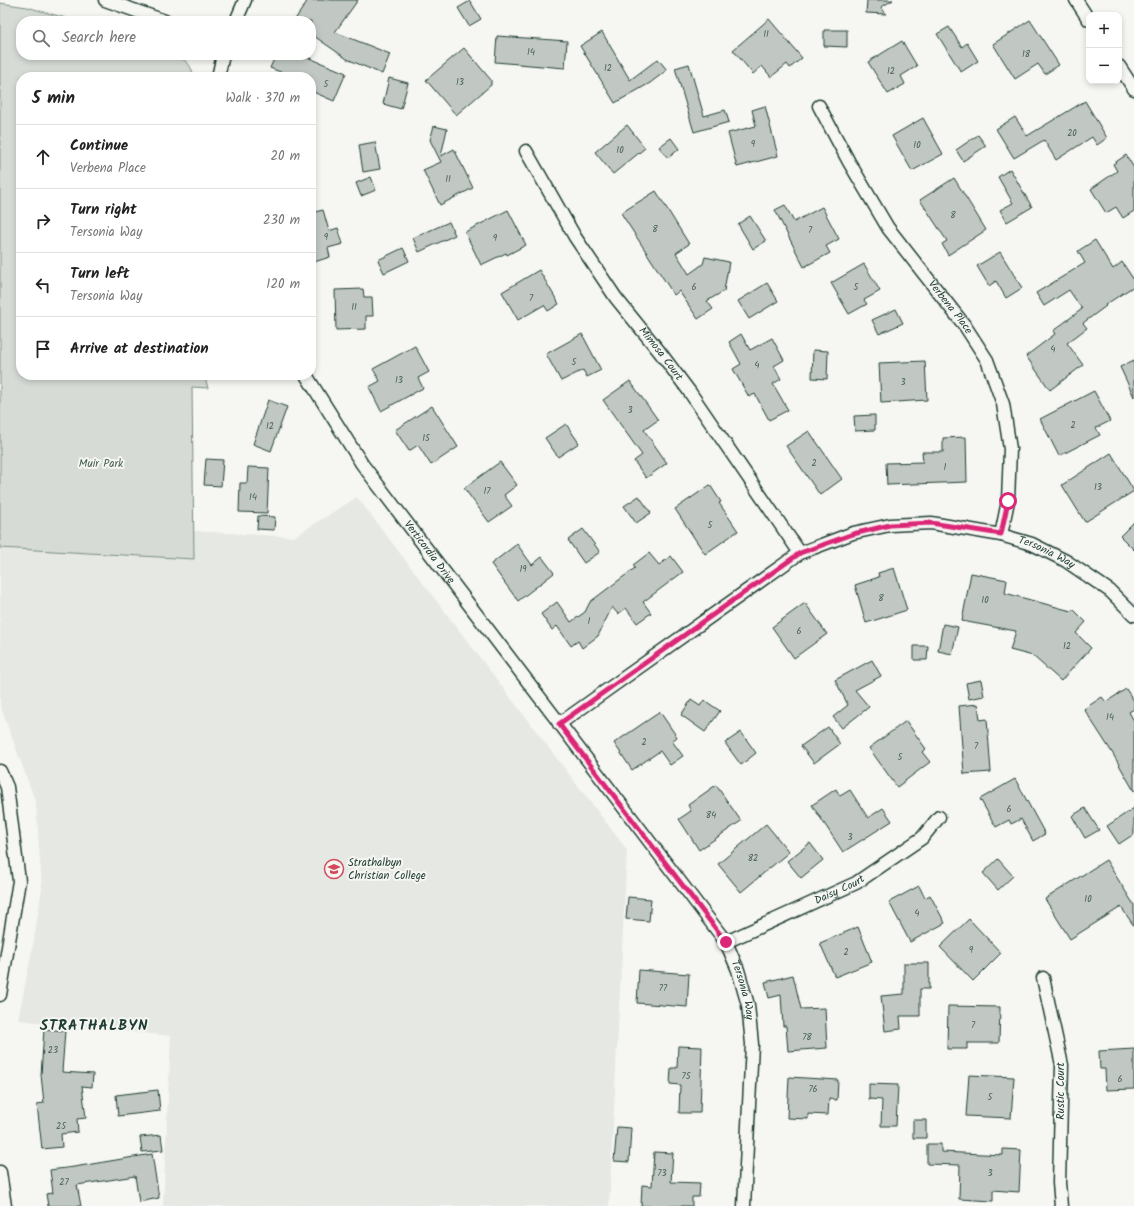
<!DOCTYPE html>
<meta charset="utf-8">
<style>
body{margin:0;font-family:Kalam,sans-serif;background:#f2f2f2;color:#222}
.controls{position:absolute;right:12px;top:12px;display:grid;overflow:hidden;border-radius:8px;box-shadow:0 2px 6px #0003}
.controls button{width:36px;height:36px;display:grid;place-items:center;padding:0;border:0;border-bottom:1px solid #e0e0e0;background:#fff;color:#222;font:20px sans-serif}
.stop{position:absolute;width:12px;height:12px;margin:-9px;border:3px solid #db2777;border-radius:50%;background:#fff}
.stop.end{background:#db2777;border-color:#fff;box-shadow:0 1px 4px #0008}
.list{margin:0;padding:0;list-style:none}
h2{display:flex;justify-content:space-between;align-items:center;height:52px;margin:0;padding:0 16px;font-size:17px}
h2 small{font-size:13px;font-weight:400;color:#767676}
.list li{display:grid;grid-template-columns:26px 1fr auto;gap:12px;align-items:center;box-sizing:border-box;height:64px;padding:0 16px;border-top:1px solid #e0e0e0}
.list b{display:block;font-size:15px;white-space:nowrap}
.list p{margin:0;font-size:13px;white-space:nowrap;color:#767676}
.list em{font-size:13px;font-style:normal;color:#767676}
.icon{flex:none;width:22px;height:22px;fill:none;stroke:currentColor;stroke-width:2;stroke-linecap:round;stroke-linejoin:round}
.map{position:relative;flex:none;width:1134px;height:1206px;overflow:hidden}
.search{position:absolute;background:#fff;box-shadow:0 2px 6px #0003;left:16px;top:16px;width:300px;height:44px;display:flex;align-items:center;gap:10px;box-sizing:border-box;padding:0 14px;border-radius:16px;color:#767676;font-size:15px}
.panel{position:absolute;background:#fff;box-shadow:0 2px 6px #0003;left:16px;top:72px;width:300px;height:308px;border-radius:16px}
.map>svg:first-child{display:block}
</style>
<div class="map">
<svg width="1134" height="1206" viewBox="0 0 1134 1206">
<rect width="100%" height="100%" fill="#f6f6f2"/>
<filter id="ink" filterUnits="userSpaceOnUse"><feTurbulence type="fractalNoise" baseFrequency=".025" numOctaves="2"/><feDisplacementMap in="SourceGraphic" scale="8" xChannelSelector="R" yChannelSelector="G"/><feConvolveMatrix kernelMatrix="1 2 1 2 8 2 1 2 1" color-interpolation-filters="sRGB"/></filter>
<g filter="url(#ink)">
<path fill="#e6e8e4" d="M 357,497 L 627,850 L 609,1206 L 163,1206 L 171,1036 L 18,1020 L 34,940 L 42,888 L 36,803 L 0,705 L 0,548 L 193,559 L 193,531 L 294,537 Z"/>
<path fill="#d6dbd6" stroke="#7a8c85" d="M 0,3 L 27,7 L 76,21 L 21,21 L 21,55 L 171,55 C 185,60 190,61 194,77 L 21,77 L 21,375 L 204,375 L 208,388 L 192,387 L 194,559 L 0,548 Z"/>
<path fill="#c1c8c3" stroke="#1f3d34" d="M 308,0 L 358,0 L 335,32 L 390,54 L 382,74 L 347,59 L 311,34 L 311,21 L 294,21 Z
M 867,0 L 893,0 L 881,7 L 886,14 L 866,13 Z
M 470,1 L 481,19 L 469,26 L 458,8 Z
M 769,19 L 802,58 L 790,68 L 787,64 L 771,77 L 762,66 L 753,74 L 733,50 Z
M 1030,20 L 1059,65 L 1045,74 L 1038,64 L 1015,79 L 993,44 Z
M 949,27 L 962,47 L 967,43 L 978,61 L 961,72 L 937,34 Z
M 824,30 L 847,30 L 847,47 L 824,46 Z
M 602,32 L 630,80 L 658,59 L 667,70 L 650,83 L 615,103 L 580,46 Z
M 497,36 L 567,41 L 565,68 L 495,62 Z
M 902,41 L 917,66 L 901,76 L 905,84 L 888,94 L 868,62 Z
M 464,48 L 491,80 L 491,85 L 456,115 L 426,80 Z
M 276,55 L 302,55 L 346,73 L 334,101 L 311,91 L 311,77 L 282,77 L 283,73 L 270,68 Z
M 689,64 L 704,116 L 725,110 L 729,122 L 694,132 L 675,68 Z
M 389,78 L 408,83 L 401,109 L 383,104 Z
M 1085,101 L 1107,138 L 1097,145 L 1092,137 L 1056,160 L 1044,140 L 1014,158 L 996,129 L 1015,117 L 1027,136 Z
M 765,106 L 778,156 L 737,167 L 728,133 L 756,126 L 752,110 Z
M 923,118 L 943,154 L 912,171 L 892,136 Z
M 627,125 L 645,148 L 613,174 L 595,152 Z
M 434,126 L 447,129 L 441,156 L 454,149 L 473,188 L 440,205 L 423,170 L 441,162 L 430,140 Z
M 978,135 L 986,146 L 963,161 L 956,150 Z
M 671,138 L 679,149 L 668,158 L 659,147 Z
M 375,142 L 380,169 L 363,172 L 359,145 Z
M 1126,155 L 1134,168 L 1134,211 L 1123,218 L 1116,207 L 1106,213 L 1091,189 L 1117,171 L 1113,164 Z
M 1010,169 L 1032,207 L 1007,222 L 1000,210 L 1013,203 L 998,177 Z
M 371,177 L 376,190 L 361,196 L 356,183 Z
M 954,178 L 986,230 L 948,255 L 942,244 L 947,241 L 920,200 Z
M 656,191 L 689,244 L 676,253 L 689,274 L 703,264 L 705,257 L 729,262 L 724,291 L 707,301 L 713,309 L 698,319 L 679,291 L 674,295 L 621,213 Z
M 785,205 L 794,222 L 822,207 L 839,239 L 826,246 L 830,253 L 804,267 L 775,210 Z
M 323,210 L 329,231 L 338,228 L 343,244 L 328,248 L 330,257 L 311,263 L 311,213 Z
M 508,210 L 526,245 L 507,255 L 506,253 L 481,265 L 465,232 Z
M 750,216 L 766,241 L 753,249 L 738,224 Z
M 449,222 L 455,235 L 419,252 L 413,238 Z
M 1095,240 L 1113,269 L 1122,262 L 1134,280 L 1134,286 L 1105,305 L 1106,306 L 1083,323 L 1087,328 L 1067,343 L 1083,365 L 1050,390 L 1026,356 L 1055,334 L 1053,331 L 1082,309 L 1069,290 L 1044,306 L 1036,293 L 1085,263 L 1078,251 Z
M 403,248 L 409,261 L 384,273 L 378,260 Z
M 1000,252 L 1022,288 L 1006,298 L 996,281 L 989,286 L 977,266 Z
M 864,264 L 880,291 L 864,300 L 867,304 L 849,314 L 831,283 Z
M 539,270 L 559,304 L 548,311 L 544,305 L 518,320 L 502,292 Z
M 767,283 L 778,301 L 749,319 L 738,301 Z
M 363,289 L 364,297 L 372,297 L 373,316 L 366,316 L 366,329 L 336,330 L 335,290 Z
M 896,309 L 903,323 L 879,334 L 872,320 Z
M 582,334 L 601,370 L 587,377 L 583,370 L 561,381 L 546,354 Z
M 741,334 L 750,350 L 772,338 L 784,360 L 774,366 L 781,379 L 773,384 L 788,410 L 769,420 L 755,394 L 749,397 L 733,369 L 741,364 L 729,342 Z
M 415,346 L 429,372 L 418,378 L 423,388 L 381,411 L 369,387 L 380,381 L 373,369 Z
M 813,350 L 828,351 L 827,379 L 812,378 Z
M 1134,360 L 1134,397 L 1120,367 Z
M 925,361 L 927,400 L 881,403 L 879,363 Z
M 630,381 L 658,420 L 644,430 L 667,463 L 646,478 L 634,461 L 642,455 L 603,400 Z
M 1094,391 L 1110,421 L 1096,428 L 1100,435 L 1059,456 L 1040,419 Z
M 268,400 L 287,407 L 271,451 L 253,444 Z
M 432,406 L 458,447 L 431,465 L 418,445 L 409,451 L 395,430 Z
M 875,415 L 875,430 L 855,431 L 854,416 Z
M 566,424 L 579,443 L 558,457 L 545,438 Z
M 809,431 L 842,479 L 820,495 L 786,446 Z
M 966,437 L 967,482 L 887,485 L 886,463 L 923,462 L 922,452 L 943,452 L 943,438 Z
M 1111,453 L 1134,491 L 1085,522 L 1062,485 Z
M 206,459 L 223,460 L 221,486 L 204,485 Z
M 500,462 L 517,485 L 504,495 L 512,506 L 489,522 L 464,488 Z
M 248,467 L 269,468 L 267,513 L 239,512 L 240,483 L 247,483 Z
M 710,485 L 721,502 L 719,503 L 738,531 L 705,554 L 675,509 Z
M 639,496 L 651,513 L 636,523 L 624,506 Z
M 258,516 L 275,517 L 274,530 L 257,529 Z
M 1134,522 L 1134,550 L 1120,536 Z
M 583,529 L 600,552 L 584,563 L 568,540 Z
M 517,544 L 532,565 L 542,557 L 554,573 L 518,601 L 491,564 Z
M 649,553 L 659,565 L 671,556 L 683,572 L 643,602 L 651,613 L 637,623 L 626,608 L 618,614 L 612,607 L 598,636 L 582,648 L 578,641 L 571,646 L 557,626 L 552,630 L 541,614 L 557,602 L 571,622 L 585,612 L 590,602 L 635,568 L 633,565 Z
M 894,568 L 907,610 L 866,623 L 855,585 L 879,577 L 878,573 Z
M 971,573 L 1007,580 L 1005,593 L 1071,611 L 1073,609 L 1086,622 L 1076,633 L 1091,648 L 1061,681 L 1033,656 L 1010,650 L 1016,631 L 962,621 Z
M 805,603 L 827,634 L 794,658 L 772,627 Z
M 943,624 L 958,627 L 952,654 L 938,651 Z
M 914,646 L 928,646 L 927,660 L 914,660 Z
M 872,660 L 881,676 L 855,690 L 869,707 L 842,728 L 833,717 L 848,705 L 835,680 Z
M 981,680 L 984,696 L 969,699 L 966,683 Z
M 1126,689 L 1134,701 L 1134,709 L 1129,712 L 1134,721 L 1134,791 L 1113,754 L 1084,709 L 1102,697 L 1106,702 Z
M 691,700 L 700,706 L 704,700 L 720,711 L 705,732 L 681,715 Z
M 978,704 L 980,720 L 987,719 L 991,772 L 964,774 L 959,706 Z
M 660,712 L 677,737 L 672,741 L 683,756 L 670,765 L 660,751 L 632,770 L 614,743 Z
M 906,721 L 926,749 L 922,752 L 930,762 L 897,787 L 869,748 Z
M 828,727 L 840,744 L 814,763 L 801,746 Z
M 741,732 L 756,753 L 741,765 L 725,743 Z
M 1015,779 L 1045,834 L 1033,841 L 1021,819 L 1011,824 L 1009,820 L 996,827 L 980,799 Z
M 716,785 L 741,821 L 699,850 L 679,819 L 691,811 L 688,805 Z
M 836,789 L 840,796 L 850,790 L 868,818 L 883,808 L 892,821 L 843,852 L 812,805 Z
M 1085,808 L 1099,830 L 1085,838 L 1072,816 Z
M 1134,808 L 1134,834 L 1119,844 L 1107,826 Z
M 766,824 L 789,852 L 741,892 L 718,864 Z
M 810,843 L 823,860 L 801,878 L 787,861 Z
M 998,859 L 1013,876 L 998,890 L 983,873 Z
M 1106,860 L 1134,905 L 1134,926 L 1121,907 L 1070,939 L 1045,899 Z
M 919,886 L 925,898 L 930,895 L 945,923 L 910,942 L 889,902 Z
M 628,897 L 651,899 L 649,921 L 626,919 Z
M 969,919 L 1001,953 L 973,981 L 940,947 Z
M 858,927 L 872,962 L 835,977 L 820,943 Z
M 904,963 L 929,963 L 929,989 L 920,989 L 920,1016 L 900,1016 L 901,1029 L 885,1031 L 881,996 L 904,994 Z
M 639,970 L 689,974 L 687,1007 L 637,1003 Z
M 793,975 L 801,1009 L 825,1008 L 827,1048 L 788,1051 L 786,1026 L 783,1026 L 781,995 L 769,998 L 765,982 Z
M 948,1006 L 1000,1007 L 999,1043 L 967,1043 L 967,1049 L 947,1049 Z
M 44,1029 L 65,1031 L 62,1072 L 93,1074 L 92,1087 L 82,1086 L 86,1118 L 77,1119 L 78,1132 L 61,1134 L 62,1147 L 42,1149 L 37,1104 L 44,1103 L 41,1075 Z
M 678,1046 L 702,1047 L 700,1113 L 679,1113 L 680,1085 L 670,1084 L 671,1068 L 677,1068 Z
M 1134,1049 L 1134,1089 L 1106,1090 L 1105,1069 L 1100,1069 L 1099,1051 Z
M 969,1075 L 1014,1077 L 1011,1118 L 966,1116 Z
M 789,1077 L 838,1080 L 837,1100 L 829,1099 L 828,1115 L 808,1114 L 808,1119 L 787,1118 Z
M 869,1084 L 898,1085 L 896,1126 L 881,1126 L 882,1100 L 869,1099 Z
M 158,1090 L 160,1111 L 118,1116 L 116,1095 Z
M 913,1120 L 926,1120 L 926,1138 L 913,1138 Z
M 617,1127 L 631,1128 L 629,1162 L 614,1161 Z
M 161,1135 L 163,1150 L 142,1152 L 140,1137 Z
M 927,1144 L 941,1144 L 941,1152 L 1003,1155 L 1003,1149 L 1021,1150 L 1019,1192 L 993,1190 L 993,1201 L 959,1199 L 960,1165 L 927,1164 Z
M 654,1152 L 673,1153 L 671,1182 L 700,1183 L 699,1197 L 692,1197 L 692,1206 L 641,1206 L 642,1185 L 652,1186 Z
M 152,1154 L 159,1198 L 139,1202 L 135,1176 L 77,1185 L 81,1206 L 48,1206 L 46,1194 L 53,1193 L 50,1170 L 74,1167 Z"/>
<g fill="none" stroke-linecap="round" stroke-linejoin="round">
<defs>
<g id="street">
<path d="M 105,0 L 165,21"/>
<path d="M 1076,0 L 1089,20"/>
<path d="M 236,21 L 245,0"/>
<path d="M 1119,66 L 1134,89"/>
<path d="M 218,77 L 223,55"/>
<path id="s1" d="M 819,106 L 849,162 L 888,228 L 965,326 L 987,360 L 1003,404 L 1010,449 L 1008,501 L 1001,535"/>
<path id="s2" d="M 526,151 L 575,237 L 616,298 L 659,351 L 689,391 L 800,553"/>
<path id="s3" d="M 306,375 L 362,464 L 726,942 L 738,970 L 748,1005 L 752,1044 L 744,1206"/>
<path id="s4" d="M 559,724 L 800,553 L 853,533 L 890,525 L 931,523 L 1001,535 L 1032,544 L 1066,561 L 1110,591 L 1134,615"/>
<path d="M 0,771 L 7,787 L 19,881 L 0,995"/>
<path id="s5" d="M 726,942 L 856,883 L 922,838 L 939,817"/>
<path d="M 1043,978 L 1062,1065 L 1059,1183 L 1061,1206"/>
<path d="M 0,1172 L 5,1206"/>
</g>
</defs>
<use href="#street" stroke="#1f3d34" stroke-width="15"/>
<use href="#street" stroke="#f6f6f2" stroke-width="12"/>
</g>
</g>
<g fill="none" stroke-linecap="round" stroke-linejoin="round" filter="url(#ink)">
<path stroke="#db2777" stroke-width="5" d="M 726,942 L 559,724 L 800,553 L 853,534 L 890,525 L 931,523 L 1001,534 L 1008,501"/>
</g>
<defs>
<symbol id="school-ring" viewBox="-11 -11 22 22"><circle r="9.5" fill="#f6f6f2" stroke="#d1495b" stroke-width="1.5"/><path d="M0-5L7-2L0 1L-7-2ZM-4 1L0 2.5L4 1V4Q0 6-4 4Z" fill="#d1495b"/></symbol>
</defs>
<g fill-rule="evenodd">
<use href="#school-ring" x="323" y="858" width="22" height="22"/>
</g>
<g text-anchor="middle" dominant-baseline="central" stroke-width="4" stroke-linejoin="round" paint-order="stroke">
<g font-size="9" fill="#486058">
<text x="766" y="34">11</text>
<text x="531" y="52">14</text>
<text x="1026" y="54">18</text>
<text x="608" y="68">12</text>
<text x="891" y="71">12</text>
<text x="460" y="82">13</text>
<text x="326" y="84">5</text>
<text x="1072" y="133">20</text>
<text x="753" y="144">9</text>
<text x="917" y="145">10</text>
<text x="620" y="150">10</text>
<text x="448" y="179">11</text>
<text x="953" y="215">8</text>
<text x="655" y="229">8</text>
<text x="810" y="230">7</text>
<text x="326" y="237">9</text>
<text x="495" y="238">9</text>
<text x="694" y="287">6</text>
<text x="856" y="287">5</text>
<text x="531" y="298">7</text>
<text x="354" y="307">11</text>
<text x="1053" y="349">4</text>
<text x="574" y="362">5</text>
<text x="757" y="365">4</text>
<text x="399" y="380">13</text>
<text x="903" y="382">3</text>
<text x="630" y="410">3</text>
<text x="1073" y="425">2</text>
<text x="270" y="426">12</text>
<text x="426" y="438">15</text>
<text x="814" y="463">2</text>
<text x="945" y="467">1</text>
<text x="1098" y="487">13</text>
<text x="487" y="491">17</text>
<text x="253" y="497">14</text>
<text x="710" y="525">5</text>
<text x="523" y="569">19</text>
<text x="881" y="598">8</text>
<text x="985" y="600">10</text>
<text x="589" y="621">1</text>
<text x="799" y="631">6</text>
<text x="1067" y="646">12</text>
<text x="1110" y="717">14</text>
<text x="644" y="742">2</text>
<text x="976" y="746">7</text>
<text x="900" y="757">5</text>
<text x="1009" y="809">6</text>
<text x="711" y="815">84</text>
<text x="850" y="837">3</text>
<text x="753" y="858">82</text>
<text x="1088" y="899">10</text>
<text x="917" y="913">4</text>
<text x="971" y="950">9</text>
<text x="846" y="952">2</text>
<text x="663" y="988">77</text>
<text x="973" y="1025">7</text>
<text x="807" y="1037">78</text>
<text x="53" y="1050">23</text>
<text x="686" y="1076">75</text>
<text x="1120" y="1079">6</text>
<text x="813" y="1089">76</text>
<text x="990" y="1097">5</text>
<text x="61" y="1126">25</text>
<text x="662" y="1173">73</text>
<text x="990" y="1173">3</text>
<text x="64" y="1182">27</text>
</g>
<g font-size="11" fill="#1f3d34" stroke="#f6f6f2">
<text stroke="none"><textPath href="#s1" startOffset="241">Verbena Place</textPath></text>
<text stroke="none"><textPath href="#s2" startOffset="244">Mimosa Court</textPath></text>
<text stroke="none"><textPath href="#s3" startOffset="216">Verticordia Drive</textPath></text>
<text stroke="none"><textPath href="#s4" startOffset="551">Tersonia Way</textPath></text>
<text stroke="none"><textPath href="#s5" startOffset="125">Daisy Court</textPath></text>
<text stroke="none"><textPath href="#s3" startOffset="757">Tersonia Way</textPath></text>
<text transform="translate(1061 1091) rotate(-90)">Rustic Court</text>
</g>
<g font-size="11" fill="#445d54" stroke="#f6f6f2">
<text x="101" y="464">Muir Park</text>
</g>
<g font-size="11" fill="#1f3d34" stroke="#f6f6f2" text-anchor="start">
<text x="348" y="863">Strathalbyn<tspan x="348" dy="13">Christian College</tspan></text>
</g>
<g font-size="15" font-weight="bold" letter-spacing="1" fill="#1f3d34" stroke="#f6f6f2">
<text x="94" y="1026">STRATHALBYN</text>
</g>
</g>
</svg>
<div class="controls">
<button>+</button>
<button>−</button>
</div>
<div class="stop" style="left:1008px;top:501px"></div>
<div class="stop end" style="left:726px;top:942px"></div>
<div class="search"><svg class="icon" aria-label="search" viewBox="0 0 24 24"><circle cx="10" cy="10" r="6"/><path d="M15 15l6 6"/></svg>Search here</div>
<section class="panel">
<h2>5 min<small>Walk · 370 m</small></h2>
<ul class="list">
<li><svg class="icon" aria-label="ahead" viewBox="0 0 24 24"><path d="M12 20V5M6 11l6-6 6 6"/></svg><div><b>Continue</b><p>Verbena Place</p></div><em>20 m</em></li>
<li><svg class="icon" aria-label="right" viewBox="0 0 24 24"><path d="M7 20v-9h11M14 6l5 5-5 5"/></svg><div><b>Turn right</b><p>Tersonia Way</p></div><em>230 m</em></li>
<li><svg class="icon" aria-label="left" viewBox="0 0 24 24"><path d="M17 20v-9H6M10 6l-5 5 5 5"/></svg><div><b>Turn left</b><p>Tersonia Way</p></div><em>120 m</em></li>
<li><svg class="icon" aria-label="arrive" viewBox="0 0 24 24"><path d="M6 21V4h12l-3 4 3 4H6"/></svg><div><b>Arrive at destination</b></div></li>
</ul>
</section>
</div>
